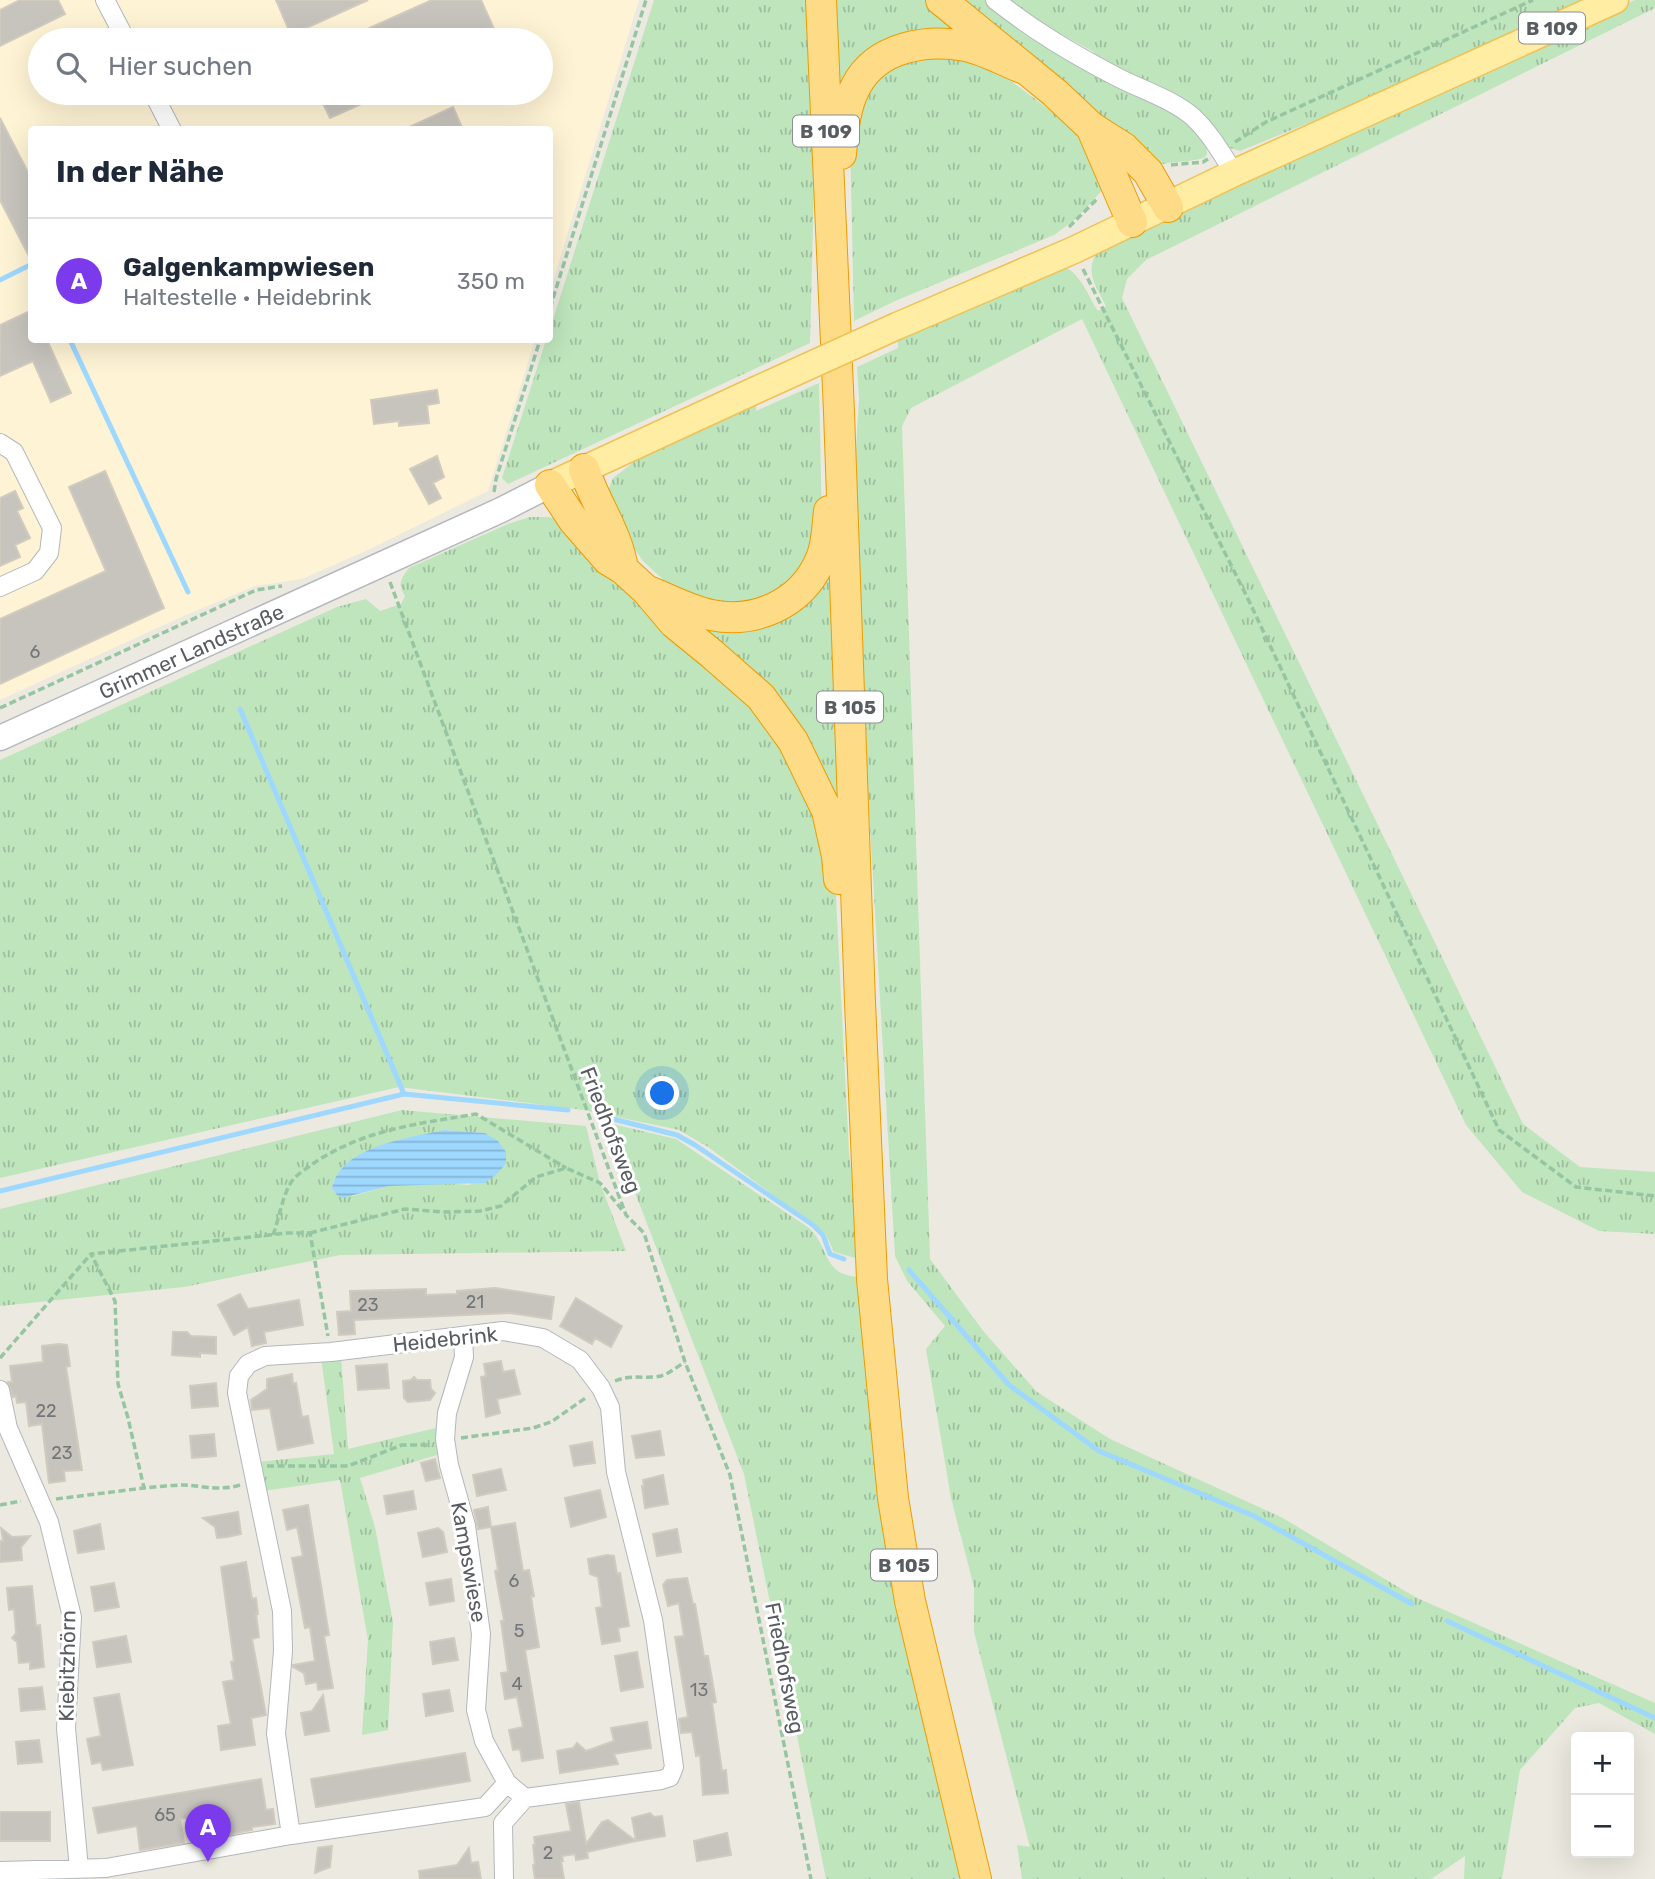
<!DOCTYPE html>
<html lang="de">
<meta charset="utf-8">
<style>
body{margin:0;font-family:Rubik,sans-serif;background:#f6f6f7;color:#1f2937}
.controls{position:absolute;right:21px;bottom:21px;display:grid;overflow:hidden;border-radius:7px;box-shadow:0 7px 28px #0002}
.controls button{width:63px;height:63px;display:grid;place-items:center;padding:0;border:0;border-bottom:2px solid #e0e1e3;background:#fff;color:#1f2937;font:35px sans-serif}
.you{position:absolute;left:663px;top:1094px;width:24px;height:24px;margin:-18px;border:5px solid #fff;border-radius:50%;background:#1a73e8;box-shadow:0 0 0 10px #1a73e833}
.badge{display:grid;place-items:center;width:46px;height:46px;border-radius:50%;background:#7c3aed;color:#fff;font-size:23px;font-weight:700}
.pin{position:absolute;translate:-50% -58px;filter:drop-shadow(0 2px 4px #0008)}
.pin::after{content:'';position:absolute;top:37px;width:24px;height:21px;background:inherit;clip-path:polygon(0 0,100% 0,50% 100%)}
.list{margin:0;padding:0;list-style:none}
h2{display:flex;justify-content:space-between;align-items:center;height:91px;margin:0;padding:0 28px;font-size:30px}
h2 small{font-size:23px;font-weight:400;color:#747a83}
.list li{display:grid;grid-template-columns:46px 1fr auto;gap:21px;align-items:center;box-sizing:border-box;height:126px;padding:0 28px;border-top:2px solid #e0e1e3}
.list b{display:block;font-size:26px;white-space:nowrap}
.list p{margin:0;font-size:23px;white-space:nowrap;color:#747a83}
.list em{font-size:23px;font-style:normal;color:#747a83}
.icon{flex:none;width:38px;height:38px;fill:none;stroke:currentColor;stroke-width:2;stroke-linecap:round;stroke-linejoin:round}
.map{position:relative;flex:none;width:1655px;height:1879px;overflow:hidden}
.search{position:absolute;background:#fff;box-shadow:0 7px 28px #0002;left:28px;top:28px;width:525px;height:77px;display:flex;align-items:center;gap:18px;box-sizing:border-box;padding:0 24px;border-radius:38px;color:#747a83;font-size:26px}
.panel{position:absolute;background:#fff;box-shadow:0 7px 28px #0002;left:28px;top:126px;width:525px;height:217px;border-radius:7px}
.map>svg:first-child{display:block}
</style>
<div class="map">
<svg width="1655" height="1879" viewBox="0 0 1655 1879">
<defs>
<pattern id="grass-tufts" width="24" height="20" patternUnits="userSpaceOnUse" patternTransform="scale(1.75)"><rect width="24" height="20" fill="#bee5bc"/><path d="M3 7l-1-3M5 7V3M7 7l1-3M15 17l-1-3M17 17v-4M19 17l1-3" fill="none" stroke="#9dbd9c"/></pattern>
<pattern id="water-rules" width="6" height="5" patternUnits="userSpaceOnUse" patternTransform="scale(1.75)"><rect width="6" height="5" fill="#9ed8ff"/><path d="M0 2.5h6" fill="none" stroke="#84b2d2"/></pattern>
</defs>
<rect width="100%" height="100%" fill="#ece9e0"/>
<path fill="#fef3d4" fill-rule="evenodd" d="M 0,0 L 639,0 L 550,291 L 550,130 L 32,130 L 32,340 L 535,340 L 488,491 L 370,549 L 302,579 L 255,586 L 179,618 L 0,700 ZM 40,40 L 541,40 L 541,93 L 40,93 Z"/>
<path fill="url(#grass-tufts)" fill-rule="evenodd" d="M 654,0 L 812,0 L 816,106 L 810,343 L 508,484 L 502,478 L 546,340 L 550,340 L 550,329 Z
M 831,0 L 929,0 L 993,49 L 910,38 L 836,119 Z
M 950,0 L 985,0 L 1031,33 L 1170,107 L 1206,139 L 1207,154 L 1204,158 C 1187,163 1170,160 1154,167 Z
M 1011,0 L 1597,0 L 1365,104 L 1333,113 L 1240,151 L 1230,148 L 1093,60 L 1094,52 L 1035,20 Z
M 1635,0 L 1655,0 L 1655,8 L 1146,260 L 1127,279 L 1122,298 L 1523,1124 L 1580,1167 L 1655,1172 L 1655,1234 L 1599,1231 L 1522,1192 L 1466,1125 L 1082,319 L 911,408 L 902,426 L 930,1259 L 984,1332 L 1037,1392 L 1110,1439 L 1281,1517 L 1415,1597 L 1655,1703 L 1655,1734 L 1599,1703 L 1575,1708 L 1520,1770 L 1502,1879 L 1464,1879 L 1465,1856 L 1431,1879 L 1022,1879 L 1017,1845 L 1030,1847 L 974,1632 L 974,1587 L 951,1498 L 926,1349 L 945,1326 L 907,1281 L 895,1256 L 856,585 L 853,499 L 859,399 L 857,367 L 898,348 L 898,340 L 1065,267 C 1082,276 1088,296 1098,311 L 1106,306 C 1095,284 1083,270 1100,248 Z
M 932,49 L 999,72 L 1058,116 L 1083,140 L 1107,185 L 1077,218 L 1054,235 L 895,301 L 854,321 L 850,135 L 872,76 Z
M 819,383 L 822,528 L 800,580 L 736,611 L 670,586 L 643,561 L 624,534 L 608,491 L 613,478 L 637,460 L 756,405 L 756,411 Z
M 530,517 L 549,517 L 563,522 L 734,681 L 796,761 L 835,878 L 849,1153 L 860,1236 L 859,1259 L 834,1252 L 825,1233 L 708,1147 L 679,1130 L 584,1110 L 399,1087 L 0,1178 L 0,760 L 337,607 L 366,599 L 380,611 L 401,604 L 405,596 C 397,584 401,579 409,568 L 508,524 Z
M 832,560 L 843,816 L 695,620 L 721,626 Z
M 402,1110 L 586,1126 L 600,1183 L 626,1251 L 340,1255 L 184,1287 L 0,1306 L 0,1209 ZM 444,1130 L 485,1133 L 470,1185 L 444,1183 L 389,1186 L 353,1196 L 332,1188 C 341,1146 409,1139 444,1130 Z
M 608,1123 L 676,1139 L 809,1228 C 831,1249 822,1275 859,1277 L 965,1879 L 826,1879 L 744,1474 Z
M 341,1356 L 348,1449 L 436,1428 L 437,1455 L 360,1478 L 375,1527 L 393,1622 L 388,1730 L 362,1735 L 368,1640 L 340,1480 L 263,1491 L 258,1462 L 334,1454 L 321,1357 Z"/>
<path fill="url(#water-rules)" d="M 444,1130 L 485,1133 L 498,1141 L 506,1152 L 506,1163 L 498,1173 L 485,1183 L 389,1186 L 342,1198 L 337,1195 L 332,1188 C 341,1146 409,1138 444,1130 Z"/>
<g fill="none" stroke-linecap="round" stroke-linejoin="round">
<path stroke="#9ed8ff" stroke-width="5" d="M 0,280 L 32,264
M 70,340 L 188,592
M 240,709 L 404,1094
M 613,1119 L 677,1135 L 695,1145 L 813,1225 L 823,1235 L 830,1254 L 844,1259
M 0,1191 L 404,1094 L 568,1110
M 909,1270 L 1009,1385 L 1099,1451 L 1254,1516 L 1412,1604
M 1447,1621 L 1655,1718"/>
</g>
<path fill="#c7c4be" stroke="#d1cbbf" stroke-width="2" d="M 20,0 L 58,0 L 65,14 L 0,46 L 0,10 Z
M 276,0 L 368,0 L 291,35 Z
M 432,0 L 481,0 L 499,40 L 343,40 Z
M 318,93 L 386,93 L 330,118 Z
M 453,107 L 463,130 L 403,130 Z
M 0,118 L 32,180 L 32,262 L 0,200 Z
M 32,310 L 32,340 L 47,340 L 71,393 L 51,402 L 33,361 L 0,376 L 0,325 Z
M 437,390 L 439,403 L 427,405 L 429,423 L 399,426 L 399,421 L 374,424 L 371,400 Z
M 437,456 L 444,477 L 433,483 L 441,498 L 429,504 L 410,469 Z
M 105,471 L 164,608 L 0,684 L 0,619 L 106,571 L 69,487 Z
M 15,491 L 23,508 L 17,511 L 30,538 L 15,545 L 20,557 L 0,566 L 0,498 Z
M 495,1288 L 554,1297 L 551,1319 L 510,1313 L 354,1320 L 355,1334 L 339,1335 L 337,1312 L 351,1311 L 350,1291 L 426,1289 L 426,1295 L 457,1294 L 457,1291 Z
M 240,1294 L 248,1309 L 299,1300 L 303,1325 L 264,1332 L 266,1343 L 252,1346 L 248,1327 L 234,1335 L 218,1305 Z
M 576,1298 L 622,1326 L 611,1347 L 595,1338 L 592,1344 L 560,1326 Z
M 173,1332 L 187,1332 L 191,1336 L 216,1337 L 216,1354 L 200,1353 L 200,1357 L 172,1355 Z
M 59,1344 L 67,1345 L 70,1366 L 66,1367 L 82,1470 L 64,1471 L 65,1481 L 49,1483 L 42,1424 L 29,1426 L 26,1402 L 17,1403 L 16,1396 L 13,1397 L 8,1382 L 12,1382 L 10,1366 L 43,1362 L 42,1346 Z
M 501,1361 L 503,1372 L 514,1370 L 520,1394 L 497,1399 L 500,1413 L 486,1417 L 481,1377 L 486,1376 L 484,1364 Z
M 387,1364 L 389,1388 L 358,1390 L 356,1366 Z
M 292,1374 L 293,1384 L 296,1383 L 302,1417 L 308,1416 L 313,1443 L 278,1450 L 270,1408 L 252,1410 L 251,1400 L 267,1389 L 267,1379 Z
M 414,1377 L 417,1380 L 430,1380 L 431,1389 L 435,1393 L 430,1400 L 408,1402 L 404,1398 L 403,1381 L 411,1380 Z
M 216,1383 L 218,1406 L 192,1408 L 190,1386 Z
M 660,1431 L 664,1455 L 636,1458 L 632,1436 Z
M 214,1434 L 216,1456 L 192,1458 L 190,1436 Z
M 592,1442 L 595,1463 L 574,1466 L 570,1446 Z
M 435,1459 L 440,1478 L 426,1481 L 421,1463 Z
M 501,1469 L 506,1490 L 477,1496 L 473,1475 Z
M 663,1475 L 668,1504 L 645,1508 L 642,1486 L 644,1486 L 643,1480 Z
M 600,1490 L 606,1517 L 571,1527 L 565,1498 Z
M 413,1491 L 416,1509 L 387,1514 L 384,1496 Z
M 308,1505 L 329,1635 L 324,1636 L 333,1688 L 318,1690 L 317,1682 L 306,1684 L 304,1673 L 293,1667 L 293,1665 L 315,1661 L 310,1627 L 305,1628 L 292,1558 L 303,1556 L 297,1527 L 287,1530 L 283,1510 Z
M 488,1507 L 491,1527 L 478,1529 L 474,1510 Z
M 238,1512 L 241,1534 L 227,1537 L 217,1538 L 215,1527 L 203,1518 Z
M 515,1523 L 523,1571 L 529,1570 L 534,1596 L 531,1597 L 539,1647 L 525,1650 L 543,1758 L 522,1761 L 520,1749 L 513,1750 L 509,1730 L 523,1727 L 517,1697 L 505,1699 L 501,1673 L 508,1672 L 501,1621 L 504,1621 L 495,1571 L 498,1570 L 491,1527 Z
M 100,1524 L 104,1549 L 78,1553 L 74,1531 Z
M 1,1528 L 12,1537 L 30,1536 L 21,1547 L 22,1560 L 0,1562 L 0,1541 L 3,1541 Z
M 438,1528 L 443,1532 L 447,1552 L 423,1557 L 418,1533 Z
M 677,1529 L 681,1552 L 657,1556 L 653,1534 Z
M 607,1555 L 614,1556 L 617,1574 L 620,1573 L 629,1626 L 618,1628 L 620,1641 L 602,1644 L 596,1608 L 602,1607 L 598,1577 L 590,1574 L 588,1559 Z
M 246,1562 L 252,1599 L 256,1598 L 258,1614 L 256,1614 L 259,1637 L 252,1639 L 266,1715 L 251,1718 L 255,1745 L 221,1750 L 218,1726 L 231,1724 L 223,1682 L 234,1680 L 231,1662 L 234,1661 L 221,1567 Z
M 687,1578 L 693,1604 L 695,1604 L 704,1656 L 708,1656 L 716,1702 L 712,1703 L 722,1771 L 726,1770 L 728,1793 L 703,1795 L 700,1755 L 696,1756 L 692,1732 L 681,1733 L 679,1719 L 688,1717 L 675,1637 L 684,1636 L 679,1603 L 668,1606 L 663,1585 L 667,1580 Z
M 451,1579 L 454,1601 L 430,1605 L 426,1583 Z
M 114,1583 L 119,1607 L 95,1611 L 91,1587 Z
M 32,1586 L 36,1626 L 40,1625 L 44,1667 L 30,1669 L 30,1662 L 19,1663 L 17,1642 L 12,1638 L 16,1633 L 14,1609 L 9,1610 L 7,1588 Z
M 126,1636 L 131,1662 L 97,1667 L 93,1642 Z
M 454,1638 L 458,1660 L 433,1664 L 430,1642 Z
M 637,1652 L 643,1687 L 621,1691 L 615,1656 Z
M 42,1687 L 45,1709 L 21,1711 L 19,1689 Z
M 449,1690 L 453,1711 L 426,1716 L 423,1694 Z
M 119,1694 L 133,1765 L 103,1770 L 101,1762 L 92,1764 L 87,1739 L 101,1736 L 94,1698 Z
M 323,1695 L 329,1731 L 305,1735 L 301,1713 L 312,1711 Z
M 647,1722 L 651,1748 L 614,1754 L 618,1764 L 560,1773 L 557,1751 L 573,1748 L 577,1743 L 586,1751 L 614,1741 L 611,1728 Z
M 39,1740 L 42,1762 L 18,1764 L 16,1742 Z
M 465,1753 L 470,1781 L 316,1807 L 311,1779 Z
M 261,1779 L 266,1810 L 273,1809 L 275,1824 L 252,1827 L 252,1830 L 215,1837 L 211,1814 L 180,1819 L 184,1843 L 140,1850 L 137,1826 L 98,1833 L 93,1808 Z
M 579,1802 L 586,1844 L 602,1822 L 608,1820 L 636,1841 L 587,1852 L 588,1858 L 576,1860 L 575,1854 L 562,1856 L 563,1861 L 561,1861 L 564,1879 L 535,1879 L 533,1865 L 535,1864 L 533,1845 L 535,1845 L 534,1837 L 571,1831 L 566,1804 Z
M 0,1812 L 50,1812 L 50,1841 L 0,1841 Z
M 650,1813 L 654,1817 L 662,1816 L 665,1836 L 636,1841 L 632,1818 Z
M 727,1833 L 731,1855 L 697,1861 L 694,1841 Z
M 332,1846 L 330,1867 L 315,1873 L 318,1848 Z
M 469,1848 L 471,1863 L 478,1862 L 481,1879 L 420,1879 L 419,1871 L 457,1865 Z"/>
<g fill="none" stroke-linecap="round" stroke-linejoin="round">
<defs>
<path id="street" d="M 105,0 L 126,40
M 995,0 C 1036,32 1071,53 1117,77 C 1142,90 1172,99 1193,117 C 1210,133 1222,154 1234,173
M 153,93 L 172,130
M 0,443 L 14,452 L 52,528 L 49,553 L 35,571 L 0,587
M 463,1337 L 464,1357 L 447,1413 L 445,1439 L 449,1465 L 466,1526 L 481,1634 L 476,1710 L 484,1741 L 507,1783
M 0,1390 L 8,1428 L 49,1522 L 72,1617 L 66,1728 L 79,1869
M 503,1823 L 504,1879
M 291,1835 L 276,1734 L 283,1651 L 282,1611 L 237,1393 L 239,1376 L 248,1364 L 265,1356 L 331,1352 L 503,1331 L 543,1338 L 580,1360 L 601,1388 L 610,1407 L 616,1472 L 653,1620 L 674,1767 L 670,1777 L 661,1780 L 525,1798 L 503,1823
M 0,1871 L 106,1868 L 291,1835 L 485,1807 L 507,1783 L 525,1798"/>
<g id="secondary">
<path id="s1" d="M 0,738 L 501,510 L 550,485"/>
</g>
<path id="primary" d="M 897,326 L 1074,250 L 1234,173 L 1615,0
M 550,485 L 756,390"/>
<path id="highway" d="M 821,0 L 839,412 L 860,1002 L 872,1279 L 893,1498 L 910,1601 L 976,1879
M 941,0 L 1055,93 L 1091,127 L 1124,148 L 1148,172 L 1168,207
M 1091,127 L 1132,222
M 841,154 C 843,131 845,106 856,86 C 877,46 927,39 966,46 C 985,50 1004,61 1022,68
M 584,469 C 595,503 618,534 623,569
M 550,485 L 574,521 L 608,560 L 623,569 L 647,591 L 674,623 L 712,654 L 761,697 L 793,741 L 827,811 L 837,856 L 839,879
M 651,592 C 670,600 691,611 711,615 C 755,624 800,604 819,563 C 827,547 827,528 829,511"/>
</defs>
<use href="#street" stroke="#b3b7bb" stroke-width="20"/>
<use href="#secondary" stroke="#b4b8be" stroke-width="27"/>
<use href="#primary" stroke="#f1c155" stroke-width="29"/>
<use href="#highway" stroke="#ed9c00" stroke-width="32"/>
<path stroke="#96c5a2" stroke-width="3.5" stroke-dasharray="7 3.5" stroke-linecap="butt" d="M 1235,142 L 1266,122 L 1533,0
M 1171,165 L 1203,162 L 1208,159
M 1069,227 L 1098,198
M 1083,269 L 1249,601 L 1499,1130 L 1576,1187 L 1655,1196
M 550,308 L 646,0
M 494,492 L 496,479 L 540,340
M 390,582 L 626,1215 L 644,1233 L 685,1362 L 730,1475 L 811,1879
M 0,708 L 256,590 L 282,586
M 310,1233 L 405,1209 L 443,1212 L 480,1211 L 501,1206 L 536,1177 L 566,1168 L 600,1183 L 623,1211
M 273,1235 C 279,1219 282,1198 290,1184 C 295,1175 306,1169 314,1163 C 365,1129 418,1124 476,1114 L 566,1168
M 0,1358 L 91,1254
M 615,1381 C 629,1375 640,1378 655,1377 C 667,1376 675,1368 685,1362
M 461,1438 L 533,1428 L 551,1422 L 587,1397
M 267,1466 L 348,1466 L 402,1445 L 430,1445
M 240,1485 C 221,1491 202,1486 184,1485 C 171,1485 157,1487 144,1488 L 128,1418 L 118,1384 L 115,1301 L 91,1254 L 288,1233 L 310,1233 L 328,1336
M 56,1499 L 144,1488
M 0,1505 L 21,1501"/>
<use href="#street" stroke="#fff" stroke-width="18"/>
<use href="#secondary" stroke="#fff" stroke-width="24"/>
<use href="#primary" stroke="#ffeda3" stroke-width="26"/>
<use href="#highway" stroke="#fddb87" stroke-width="30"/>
<defs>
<path id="primary-bridge" d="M 756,390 L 897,326"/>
</defs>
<use href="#primary-bridge" stroke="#f1c155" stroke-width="29" stroke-linecap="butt"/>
<use href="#primary-bridge" stroke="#ffeda3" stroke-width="26"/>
</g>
<g text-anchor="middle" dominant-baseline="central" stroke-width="6" stroke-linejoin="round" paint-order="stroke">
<g font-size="18" fill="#747779">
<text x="35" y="652">6</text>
<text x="475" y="1302">21</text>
<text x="368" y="1305">23</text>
<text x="46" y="1411">22</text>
<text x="62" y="1453">23</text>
<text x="514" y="1581">6</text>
<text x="519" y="1631">5</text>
<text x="517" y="1684">4</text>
<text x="699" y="1690">13</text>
<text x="165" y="1815">65</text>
<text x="548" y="1853">2</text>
</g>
<g fill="#fff" stroke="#8b8e91" stroke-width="2">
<rect x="1519" y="12.5" width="66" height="31" rx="5"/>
<rect x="793" y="115.5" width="66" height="31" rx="5"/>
<rect x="817" y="691.5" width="66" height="31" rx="5"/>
<rect x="871" y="1549.5" width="66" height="31" rx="5"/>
</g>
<g font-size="19" font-weight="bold" fill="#595d62">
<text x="1552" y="28">B 109</text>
<text x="826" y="131">B 109</text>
<text x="850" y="707">B 105</text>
<text x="904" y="1565">B 105</text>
</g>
<g font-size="21" fill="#595d62" stroke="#fff">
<text stroke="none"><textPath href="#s1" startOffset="210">Grimmer Landstraße</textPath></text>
<text transform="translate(611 1130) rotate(69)">Friedhofsweg</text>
<text transform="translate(445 1339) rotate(-6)">Heidebrink</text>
<text transform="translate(469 1562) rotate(80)">Kampswiese</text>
<text transform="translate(67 1666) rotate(-89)">Kiebitzhörn</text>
<text transform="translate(785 1668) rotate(79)">Friedhofsweg</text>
</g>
</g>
</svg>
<div class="controls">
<button>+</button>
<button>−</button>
</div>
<div class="you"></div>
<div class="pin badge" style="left:208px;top:1862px">A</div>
<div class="search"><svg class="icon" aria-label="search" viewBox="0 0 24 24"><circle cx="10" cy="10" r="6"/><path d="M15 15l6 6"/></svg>Hier suchen</div>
<section class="panel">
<h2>In der Nähe<small></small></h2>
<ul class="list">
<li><span class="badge">A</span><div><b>Galgenkampwiesen</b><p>Haltestelle · Heidebrink</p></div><em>350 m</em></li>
</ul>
</section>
</div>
